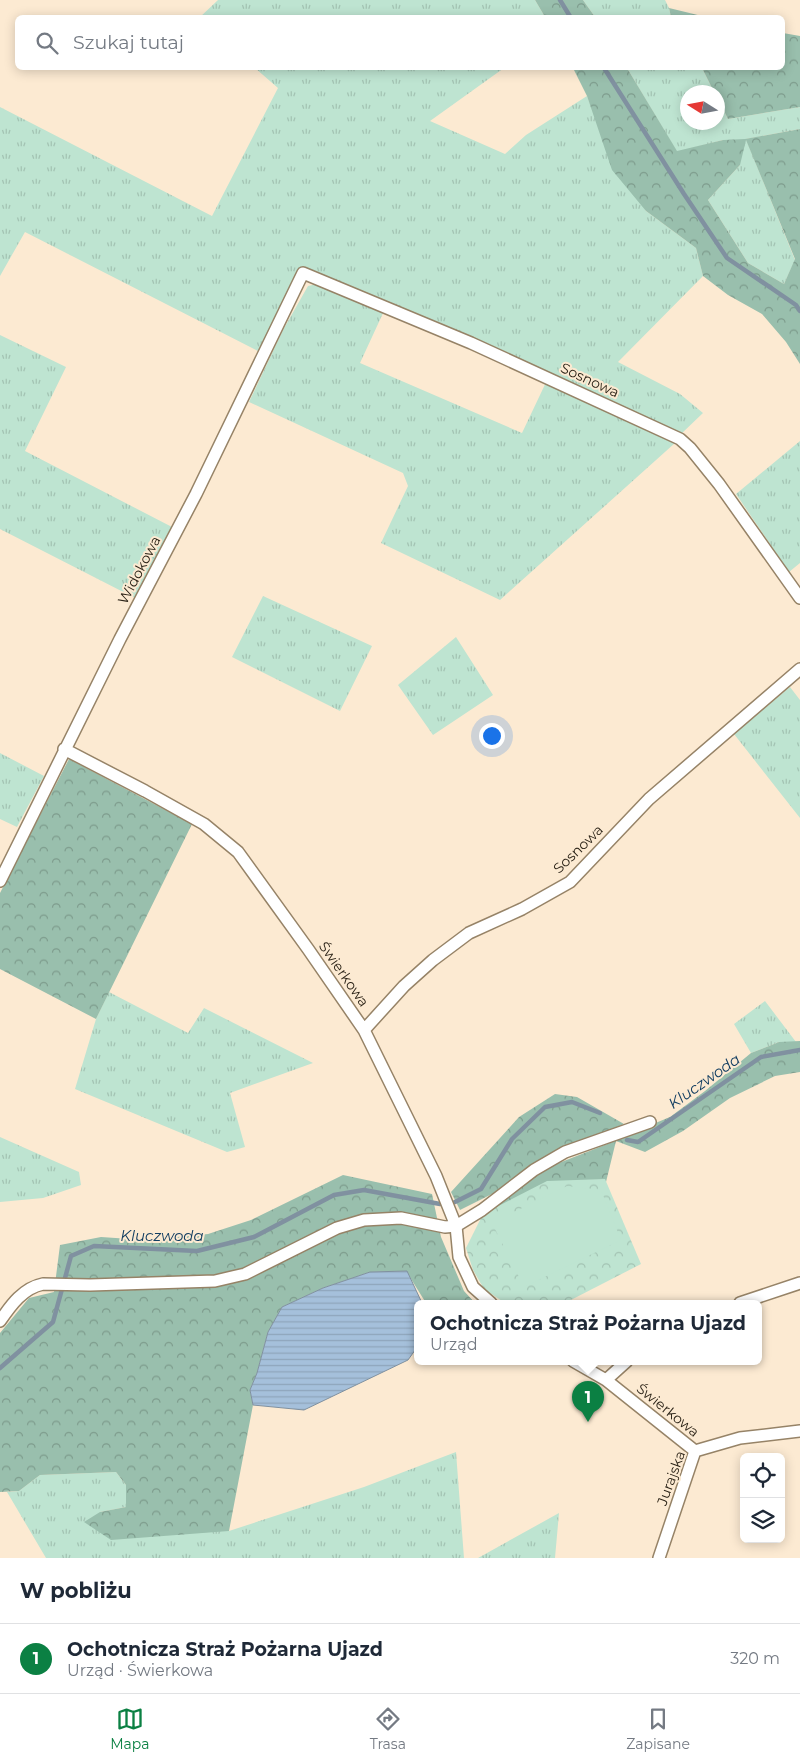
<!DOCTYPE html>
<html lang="pl">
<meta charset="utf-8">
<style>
body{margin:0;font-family:Montserrat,sans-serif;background:#f6f6f7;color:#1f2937}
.controls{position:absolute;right:15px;bottom:15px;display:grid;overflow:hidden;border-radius:8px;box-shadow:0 2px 12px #0003}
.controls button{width:45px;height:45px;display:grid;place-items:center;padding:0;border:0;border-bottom:1px solid #e0e1e3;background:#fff;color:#1f2937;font:25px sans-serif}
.compass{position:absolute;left:680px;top:85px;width:45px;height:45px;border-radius:50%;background:#fff;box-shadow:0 2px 12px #0003;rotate:281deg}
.you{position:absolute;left:491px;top:735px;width:18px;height:18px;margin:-12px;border:4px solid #fff;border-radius:50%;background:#1a73e8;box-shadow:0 0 0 8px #1a73e833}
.badge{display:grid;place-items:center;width:32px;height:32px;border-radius:50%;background:#0b8043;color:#fff;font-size:16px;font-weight:700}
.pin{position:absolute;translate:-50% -41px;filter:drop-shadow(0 1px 2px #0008)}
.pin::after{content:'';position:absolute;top:26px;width:18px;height:15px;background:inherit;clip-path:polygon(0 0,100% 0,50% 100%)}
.popup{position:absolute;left:414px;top:1300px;width:348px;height:65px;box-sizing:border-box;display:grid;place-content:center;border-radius:8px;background:#fff;filter:drop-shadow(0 1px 4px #0005);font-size:16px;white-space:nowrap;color:#747a83}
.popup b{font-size:19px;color:#1f2937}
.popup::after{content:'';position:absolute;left:50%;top:100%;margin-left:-10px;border:10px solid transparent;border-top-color:#fff}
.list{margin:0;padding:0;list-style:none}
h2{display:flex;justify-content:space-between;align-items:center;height:65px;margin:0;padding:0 20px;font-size:21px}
h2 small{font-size:16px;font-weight:400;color:#747a83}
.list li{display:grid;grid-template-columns:32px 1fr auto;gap:15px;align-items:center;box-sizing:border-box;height:70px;padding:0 20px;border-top:1px solid #e0e1e3}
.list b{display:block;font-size:19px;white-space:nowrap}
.list p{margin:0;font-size:16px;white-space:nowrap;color:#747a83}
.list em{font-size:16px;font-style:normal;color:#747a83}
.icon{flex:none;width:28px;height:28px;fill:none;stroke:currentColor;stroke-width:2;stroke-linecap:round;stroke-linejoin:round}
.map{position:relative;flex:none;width:800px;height:1558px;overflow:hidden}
.search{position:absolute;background:#fff;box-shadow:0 2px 12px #0003;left:15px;right:15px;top:15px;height:55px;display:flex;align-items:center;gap:12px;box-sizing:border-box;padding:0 18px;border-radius:8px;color:#747a83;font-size:19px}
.sheet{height:135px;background:#fff}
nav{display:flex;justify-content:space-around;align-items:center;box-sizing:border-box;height:70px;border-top:1px solid #e0e1e3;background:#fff;font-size:14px;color:#747a83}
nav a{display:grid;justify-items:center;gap:2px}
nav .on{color:#0b8043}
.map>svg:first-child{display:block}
</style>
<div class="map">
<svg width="800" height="1558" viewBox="0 0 800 1558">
<defs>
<pattern id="grass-tufts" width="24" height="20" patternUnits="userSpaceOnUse" patternTransform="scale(1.25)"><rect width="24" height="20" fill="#bee4d1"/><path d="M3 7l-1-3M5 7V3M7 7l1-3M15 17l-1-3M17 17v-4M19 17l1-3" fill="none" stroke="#a3c3b3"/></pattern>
<pattern id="forest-crowns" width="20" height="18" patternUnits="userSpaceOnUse" patternTransform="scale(1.25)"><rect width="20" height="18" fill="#99bfad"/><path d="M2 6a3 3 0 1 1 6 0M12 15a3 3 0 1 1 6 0" fill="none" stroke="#7d9b8c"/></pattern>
<pattern id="park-crowns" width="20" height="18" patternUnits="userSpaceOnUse" patternTransform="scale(1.25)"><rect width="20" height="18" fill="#bee4d1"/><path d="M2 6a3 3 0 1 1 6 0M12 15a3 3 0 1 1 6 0" fill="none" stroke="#a3c3b3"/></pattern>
<pattern id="water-rules" width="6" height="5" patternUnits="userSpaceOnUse" patternTransform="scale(1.25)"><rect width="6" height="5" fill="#a5c0db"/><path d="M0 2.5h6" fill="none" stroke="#8ea5bb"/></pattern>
</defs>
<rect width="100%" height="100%" fill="#fcead2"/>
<path fill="url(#grass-tufts)" d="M 218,0 L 535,0 L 545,17 L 199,18 Z
M 583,0 L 665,0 L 669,8 L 671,17 L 595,17 Z
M 255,68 L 504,68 L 430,121 L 505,154 L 526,135 L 587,96 L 599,127 L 646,211 L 696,248 L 703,276 L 618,362 L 680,394 L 703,413 L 680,435 L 675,443 L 500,600 L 381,543 L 408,486 L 403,473 L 249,402 L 283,330 L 308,286 L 317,284 L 384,311 L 360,363 L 522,433 L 549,376 L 305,269 L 258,351 L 25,232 L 0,276 L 0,107 L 212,216 L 278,88 Z
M 627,68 L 702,68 L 714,92 L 688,92 L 688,122 L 718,122 L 718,99 L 728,119 L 800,107 L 800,129 L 746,139 L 795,260 L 784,284 L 748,263 L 708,200 L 740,165 L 723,140 L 677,152 Z
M 0,335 L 66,367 L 25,451 L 172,527 L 135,598 L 0,529 Z
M 800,441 L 800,563 L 789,572 L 736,494 Z
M 263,596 L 372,646 L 340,711 L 232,657 Z
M 456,637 L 493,695 L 433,735 L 398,685 Z
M 790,687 L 800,700 L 800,818 L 734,734 Z
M 0,753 L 44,776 L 17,827 L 0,819 Z
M 109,992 L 188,1033 L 204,1008 L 313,1063 L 230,1093 L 245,1147 L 227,1152 L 75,1089 L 96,1019 Z
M 765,1001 L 796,1042 L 779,1042 L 751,1053 L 734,1024 Z
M 0,1137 L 79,1172 L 81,1185 L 43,1198 L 0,1202 Z
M 456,1452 L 464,1558 L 46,1558 L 7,1492 L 19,1491 L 40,1475 L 116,1472 L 126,1485 L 126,1507 L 100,1512 L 229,1531 L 364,1487 Z
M 559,1513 L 555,1558 L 478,1558 Z"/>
<path fill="url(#forest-crowns)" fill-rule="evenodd" d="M 535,0 L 583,0 L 595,17 L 545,17 Z
M 669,8 L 706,17 L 671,17 Z
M 783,33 L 800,36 L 800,107 L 728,119 L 718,99 L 718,92 L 714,92 L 702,68 L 782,68 Z
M 573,68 L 627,68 L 677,151 L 723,140 L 745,139 L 800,129 L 800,364 L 786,342 L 762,314 L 728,295 L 703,276 L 696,248 L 646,211 L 612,170 L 587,96 ZM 746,140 L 795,259 L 784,284 L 748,263 L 708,200 L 740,165 Z
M 69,759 L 192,824 L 96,1019 L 0,969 L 0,893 Z
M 800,1041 L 800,1072 L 775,1076 L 730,1098 L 683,1131 L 645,1152 L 616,1141 L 606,1182 L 483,1214 L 541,1170 L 615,1141 L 629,1134 L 670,1117 L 705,1091 L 751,1053 L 779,1042 Z
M 555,1094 L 577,1097 L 624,1124 L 550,1156 L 494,1193 L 460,1210 L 451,1192 L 519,1117 Z
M 343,1175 L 432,1194 L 441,1237 L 464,1291 L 475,1303 L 426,1303 L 406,1271 L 370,1272 L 323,1288 L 282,1307 L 268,1332 L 257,1373 L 250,1390 L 253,1405 L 229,1531 L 111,1540 L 84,1522 L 100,1512 L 126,1507 L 126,1485 L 116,1472 L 40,1475 L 19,1491 L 0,1492 L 0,1333 L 29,1298 L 54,1292 L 60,1245 L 101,1237 L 145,1240 L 208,1234 L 251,1220 Z"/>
<path fill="url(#park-crowns)" d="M 605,1179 L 641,1264 L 565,1303 L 505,1303 L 484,1289 L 473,1270 L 466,1248 L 483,1214 L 547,1181 Z"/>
<path fill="#bee4d1" d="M 567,1186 L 601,1190 L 621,1240 L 524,1287 L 492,1223 Z"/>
<path fill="url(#water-rules)" stroke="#8091a0" d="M 407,1271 L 422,1303 L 418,1303 L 418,1346 L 408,1360 L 304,1410 L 253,1405 L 250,1390 L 257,1373 L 268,1332 L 282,1307 L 323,1288 L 370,1272 Z"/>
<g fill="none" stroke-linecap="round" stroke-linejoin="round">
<path stroke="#8091a0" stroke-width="4.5" d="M 560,0 L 571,18
M 604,68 L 684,194 L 727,258 L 796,305 L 800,311
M 627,1140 L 638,1142 L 761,1057 L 800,1050
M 455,1202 L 481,1189 L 512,1139 L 545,1107 L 572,1102 L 600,1113
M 0,1368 L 53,1322 L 71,1256 L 94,1246 L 197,1251 L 254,1237 L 334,1195 L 364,1190 L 440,1204"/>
<defs>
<path id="street" d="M 64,749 L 145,791 L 204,824 L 238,852 L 308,949 L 364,1030 L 436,1176 L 456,1226 L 459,1257 L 473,1287 L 491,1303
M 0,881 L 120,639 L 196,494 L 303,273 L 471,343 L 680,439 L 690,448 L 719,484 L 800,598
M 364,1030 L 404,986 L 433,960 L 469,933 L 522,909 L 570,882 L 649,799 L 800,669
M 740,1303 L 800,1283
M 0,1321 C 11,1305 23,1288 43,1284 L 90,1285 L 215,1281 L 245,1274 L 337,1228 L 364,1220 L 401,1218 L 445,1227 L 456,1226 L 482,1210 L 534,1170 L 565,1152 L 650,1122
M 573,1361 L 606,1380 L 695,1451
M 606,1380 L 627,1361
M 695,1451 L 740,1438 L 800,1431
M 659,1558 L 695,1451"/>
</defs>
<use href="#street" stroke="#968367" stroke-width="14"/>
<use href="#street" stroke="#fff" stroke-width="11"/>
</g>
<g text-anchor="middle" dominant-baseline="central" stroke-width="4" stroke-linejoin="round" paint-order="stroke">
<g font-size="14" fill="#2a2216" stroke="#fcead2">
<text transform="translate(590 380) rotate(25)">Sosnowa</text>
<text transform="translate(139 570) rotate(-62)">Widokowa</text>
<text transform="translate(578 849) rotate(-44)">Sosnowa</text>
<text transform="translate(344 974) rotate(55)">Świerkowa</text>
<text transform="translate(668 1410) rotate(39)">Świerkowa</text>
<text transform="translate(671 1478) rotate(-70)">Jurajska</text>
</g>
<g font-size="15" font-style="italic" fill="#113d61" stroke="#fcead2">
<text transform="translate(704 1081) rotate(-35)">Kluczwoda</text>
<text x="162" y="1235">Kluczwoda</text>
</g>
</g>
</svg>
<div class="controls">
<button><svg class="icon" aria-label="locate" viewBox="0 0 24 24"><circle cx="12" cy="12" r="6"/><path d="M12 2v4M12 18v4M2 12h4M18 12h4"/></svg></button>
<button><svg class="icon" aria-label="layers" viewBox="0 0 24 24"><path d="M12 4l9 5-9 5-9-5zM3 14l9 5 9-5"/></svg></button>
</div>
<svg class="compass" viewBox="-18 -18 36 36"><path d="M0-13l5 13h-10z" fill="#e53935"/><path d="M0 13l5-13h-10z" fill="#747a83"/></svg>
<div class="you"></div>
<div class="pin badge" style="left:588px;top:1422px">1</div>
<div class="popup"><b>Ochotnicza Straż Pożarna Ujazd</b>Urząd</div>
<div class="search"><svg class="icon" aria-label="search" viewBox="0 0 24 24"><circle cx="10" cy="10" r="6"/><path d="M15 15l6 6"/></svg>Szukaj tutaj</div>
</div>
<section class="sheet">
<h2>W pobliżu<small></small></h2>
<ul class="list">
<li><span class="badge">1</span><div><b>Ochotnicza Straż Pożarna Ujazd</b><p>Urząd · Świerkowa</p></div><em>320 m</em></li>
</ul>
</section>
<nav>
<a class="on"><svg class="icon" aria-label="map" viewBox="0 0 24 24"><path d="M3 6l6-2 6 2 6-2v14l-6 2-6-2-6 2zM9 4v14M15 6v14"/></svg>Mapa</a>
<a><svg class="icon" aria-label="directions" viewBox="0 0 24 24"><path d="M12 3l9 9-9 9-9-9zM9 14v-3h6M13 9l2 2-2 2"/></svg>Trasa</a>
<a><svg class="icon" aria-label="saved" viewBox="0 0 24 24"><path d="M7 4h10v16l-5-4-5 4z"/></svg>Zapisane</a>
</nav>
